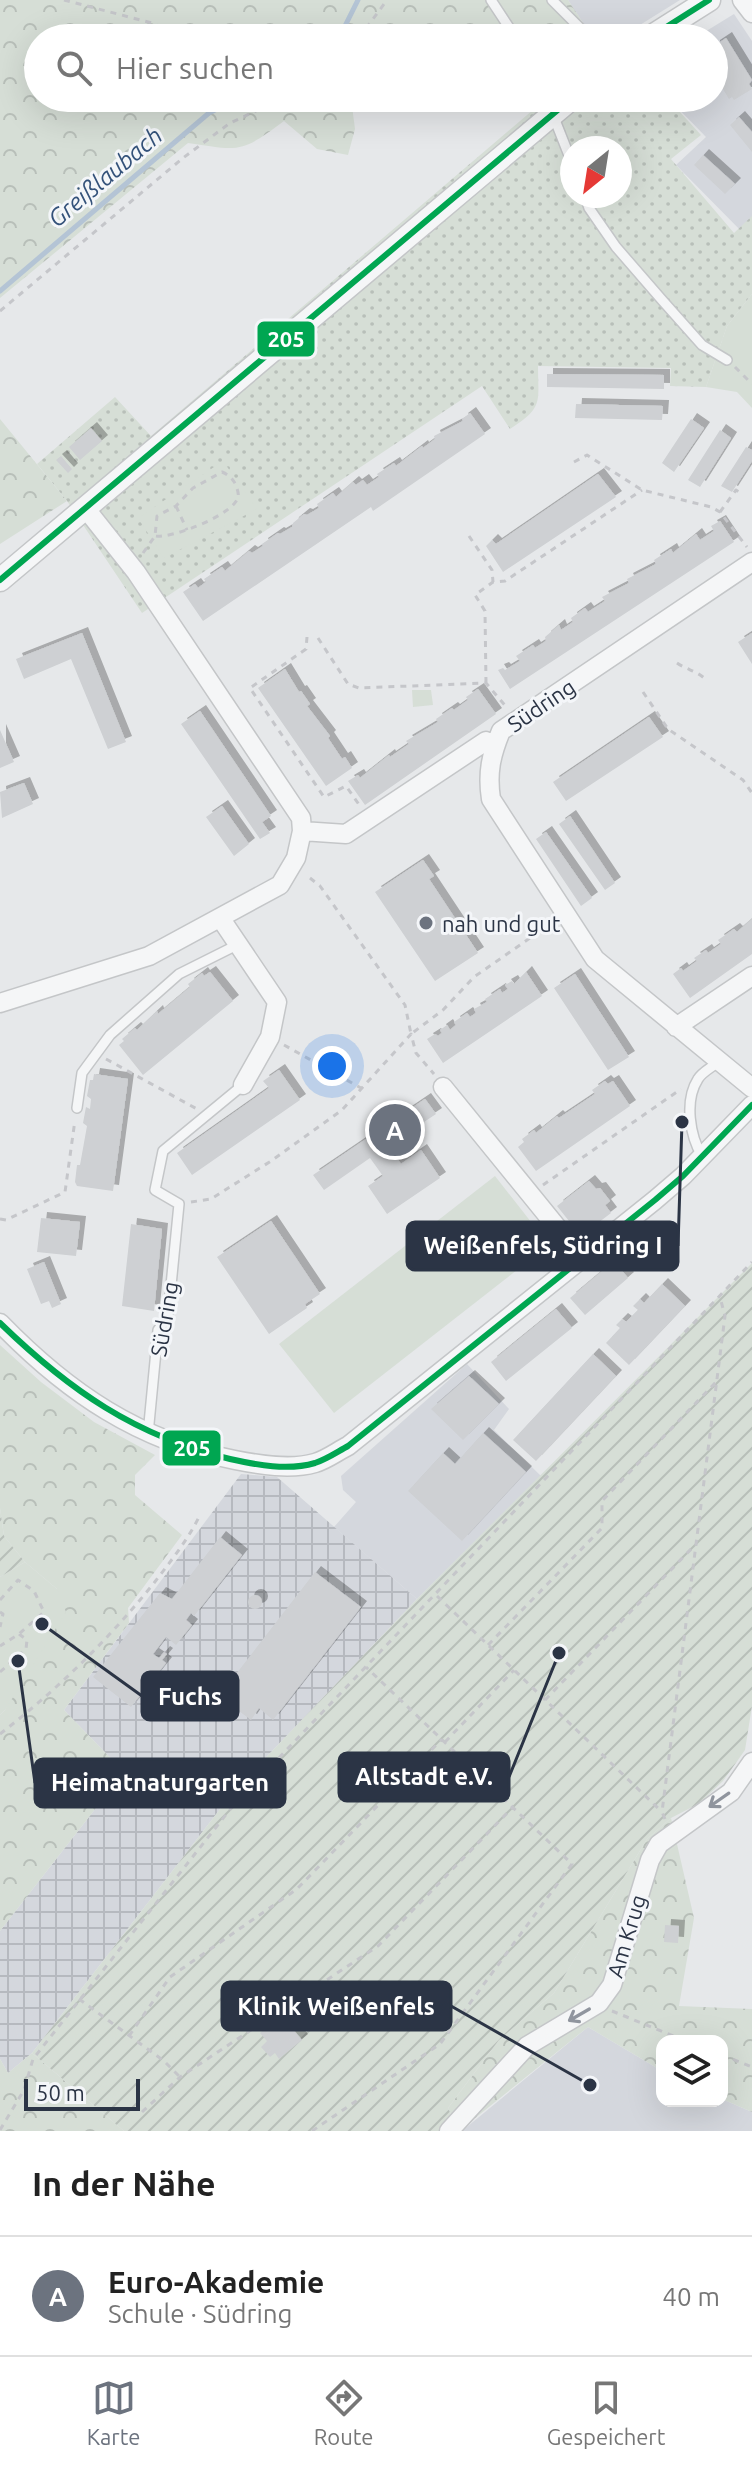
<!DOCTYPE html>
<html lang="de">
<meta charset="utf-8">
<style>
body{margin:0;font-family:Ubuntu,sans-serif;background:#f2f2f2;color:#222}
.controls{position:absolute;right:24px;bottom:24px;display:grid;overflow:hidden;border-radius:16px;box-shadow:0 8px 32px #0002}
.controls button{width:72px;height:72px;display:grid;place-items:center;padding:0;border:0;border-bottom:2px solid #e0e0e0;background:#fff;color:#222;font:40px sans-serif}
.compass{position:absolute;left:560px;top:136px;width:72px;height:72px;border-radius:50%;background:#fff;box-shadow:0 8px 32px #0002;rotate:210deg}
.scale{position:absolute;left:24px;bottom:20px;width:116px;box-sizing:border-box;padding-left:8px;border:4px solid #2b3445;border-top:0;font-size:22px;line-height:28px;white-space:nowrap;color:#2b3445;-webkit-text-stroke:6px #f4f6f9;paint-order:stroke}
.you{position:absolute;left:332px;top:1066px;width:28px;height:28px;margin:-20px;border:6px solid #fff;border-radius:50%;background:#1a73e8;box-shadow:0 0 0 12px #1a73e833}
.badge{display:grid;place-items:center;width:52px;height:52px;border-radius:50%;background:#6c737f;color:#fff;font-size:26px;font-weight:700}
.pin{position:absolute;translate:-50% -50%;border:4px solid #fff;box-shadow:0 2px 8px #0006}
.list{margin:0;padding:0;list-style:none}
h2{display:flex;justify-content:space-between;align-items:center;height:104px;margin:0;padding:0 32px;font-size:34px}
h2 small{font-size:26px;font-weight:400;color:#767676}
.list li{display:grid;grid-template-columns:52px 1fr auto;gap:24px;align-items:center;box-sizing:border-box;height:120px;padding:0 32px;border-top:2px solid #e0e0e0}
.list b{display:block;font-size:30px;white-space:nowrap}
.list p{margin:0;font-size:26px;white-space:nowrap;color:#767676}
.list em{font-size:26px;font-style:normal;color:#767676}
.icon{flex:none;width:44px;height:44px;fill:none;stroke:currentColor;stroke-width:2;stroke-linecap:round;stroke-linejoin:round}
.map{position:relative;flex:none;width:752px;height:2131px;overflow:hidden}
.search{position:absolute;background:#fff;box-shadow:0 8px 32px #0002;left:24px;right:24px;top:24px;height:88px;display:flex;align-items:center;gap:20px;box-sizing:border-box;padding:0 28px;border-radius:44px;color:#767676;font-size:30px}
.sheet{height:224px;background:#fff}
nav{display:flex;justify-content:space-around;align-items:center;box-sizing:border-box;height:112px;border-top:2px solid #e0e0e0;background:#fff;font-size:22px;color:#767676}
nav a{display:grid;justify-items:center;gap:4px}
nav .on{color:#6c737f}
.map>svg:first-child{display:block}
</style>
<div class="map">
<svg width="752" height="2131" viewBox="0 0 752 2131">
<defs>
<pattern id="industrial-grid" width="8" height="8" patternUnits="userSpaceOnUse" patternTransform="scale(2)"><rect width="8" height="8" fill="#d4d7dd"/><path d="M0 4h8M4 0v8" fill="none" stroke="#b6b9bf"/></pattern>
<pattern id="grass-dots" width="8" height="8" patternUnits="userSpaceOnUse" patternTransform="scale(2)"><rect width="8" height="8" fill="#d6ded6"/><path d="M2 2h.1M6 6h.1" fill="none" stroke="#b8bfb9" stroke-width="1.8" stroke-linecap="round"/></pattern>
<pattern id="forest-crowns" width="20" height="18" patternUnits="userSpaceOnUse" patternTransform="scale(2)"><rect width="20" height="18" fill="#d6ded6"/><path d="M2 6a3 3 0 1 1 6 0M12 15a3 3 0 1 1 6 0" fill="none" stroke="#b8bfb9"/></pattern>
<pattern id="garden-furrows" width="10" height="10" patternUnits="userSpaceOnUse" patternTransform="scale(2)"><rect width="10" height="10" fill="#d6ded6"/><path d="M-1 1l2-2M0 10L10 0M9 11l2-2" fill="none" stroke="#b8bfb9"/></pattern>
<filter id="shadow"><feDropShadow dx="6" dy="-6" stdDeviation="0" flood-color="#0004"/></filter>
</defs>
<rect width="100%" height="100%" fill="#e6e8ea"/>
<path fill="#d4d7dd" d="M 568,0 L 680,0 L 619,38 L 593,38 Z
M 734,14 L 752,41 L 752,231 L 747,237 L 676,165 L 706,137 L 668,98 L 714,98 L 714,38 L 695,38 Z
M 467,1364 L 509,1409 L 494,1430 L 541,1476 L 417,1599 L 334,1527 L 356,1502 L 343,1490 L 341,1476 Z
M 588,2027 L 662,2071 L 662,2101 L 722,2101 L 722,2099 L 752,2112 L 752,2131 L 462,2131 Z"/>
<path fill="url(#industrial-grid)" d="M 241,1474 L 277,1477 L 417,1599 L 234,1791 L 32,2053 L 8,2073 L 0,2059 L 0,1931 L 124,1772 L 64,1710 Z"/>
<path fill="url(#grass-dots)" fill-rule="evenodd" d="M 547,98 L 667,98 L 701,135 L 671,159 L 734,233 L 752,216 L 752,294 L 727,326 L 706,387 L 670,386 L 671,368 L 538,366 C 538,402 544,407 510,429 L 482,386 L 142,613 L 67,501 L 37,464 L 115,397 L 151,436 ZM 572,148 L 620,148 L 620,196 L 572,196 Z"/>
<path fill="url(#forest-crowns)" d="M 0,0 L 568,0 L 593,38 L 464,38 L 456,34 L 389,38 L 38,38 L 38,98 L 351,98 L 355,129 L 348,155 L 317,149 L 284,121 C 241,153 241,151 188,143 L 0,298 Z
M 0,419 L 67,501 L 0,544 Z
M 0,1345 L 41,1382 L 94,1422 L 155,1455 L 135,1475 L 135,1495 L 182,1535 L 128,1608 L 129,1623 L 64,1710 L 124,1772 L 0,1931 L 0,1715 L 5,1710 L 57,1589 L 25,1562 L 4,1536 L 0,1508 Z
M 671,1818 L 694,1918 L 679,2006 L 752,2009 L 752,2112 L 722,2099 L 722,2041 L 662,2041 L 662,2071 L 588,2027 L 459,2131 L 448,2108 L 499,2040 L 554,1993 L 647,1839 Z
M 32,2053 L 124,2131 L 0,2131 L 0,2059 L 8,2073 Z"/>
<path fill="#d6ded6" d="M 752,294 L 752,408 L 737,392 L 706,387 L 727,326 Z
M 223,461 L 257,509 L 164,558 L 138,518 Z
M 412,690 L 431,690 L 433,705 L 413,707 Z
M 495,1176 L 549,1245 L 334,1413 L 279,1344 Z
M 25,1562 L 57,1589 L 66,1612 L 5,1710 L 0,1715 L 0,1577 Z"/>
<path fill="url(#garden-furrows)" d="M 752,1263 L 752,1706 L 745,1750 L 723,1781 L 700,1803 L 671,1818 L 647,1839 L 554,1993 L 499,2040 L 448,2108 L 459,2131 L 124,2131 L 32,2053 L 234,1791 L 417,1599 Z
M 0,1508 L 4,1536 L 25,1562 L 0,1577 Z"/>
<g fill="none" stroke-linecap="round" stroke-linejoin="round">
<path stroke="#b4c4d5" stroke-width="5" d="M 339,38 L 358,0
M 0,291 L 209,113 L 239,98"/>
</g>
<path fill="#ced0d3" filter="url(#shadow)" d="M 726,38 L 752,80 L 749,84 L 752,89 L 734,100 L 732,97 L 729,99 L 717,79 L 714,81 L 714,46 Z
M 739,117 L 752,132 L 752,152 L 730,125 Z
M 703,155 L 735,184 L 725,194 L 694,165 Z
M 547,374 L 664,375 L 664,389 L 547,387 Z
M 576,404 L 663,406 L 662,420 L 575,418 Z
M 470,413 L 485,434 L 373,511 L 371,507 L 203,621 L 183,592 L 195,584 L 198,588 L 206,582 L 204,579 L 222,567 L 225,571 L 249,551 L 252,553 L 263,546 L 262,544 L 278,533 L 280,534 L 292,527 L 293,523 L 304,514 L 307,515 L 319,508 L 317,504 L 333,493 L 336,497 L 353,482 L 356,485 L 363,480 L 367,485 L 379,477 L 377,474 L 394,463 L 396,466 L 422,446 L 423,448 L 435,439 L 434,436 L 463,421 L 462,419 Z
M 691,419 L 704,428 L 674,472 L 662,463 Z
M 91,428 L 102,441 L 80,460 L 69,447 Z
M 720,430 L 731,438 L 700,487 L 688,480 Z
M 746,447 L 752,450 L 752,461 L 732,492 L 721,486 Z
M 61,456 L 72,469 L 68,473 L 56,460 Z
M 598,474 L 616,497 L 503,572 L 486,546 L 492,540 L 496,544 Z
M 720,521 L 734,542 L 510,689 L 498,670 L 503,668 L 505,670 L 520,661 L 516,656 L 533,645 L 535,648 L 546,641 L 545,637 L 559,625 L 561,630 L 573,622 L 571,618 L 585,608 L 588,612 L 605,601 L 602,597 L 629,583 L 627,579 L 656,564 L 654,560 L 671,549 L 673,553 L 696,534 L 700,540 L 714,531 L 711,526 Z
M 82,633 L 126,742 L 108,749 L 71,659 L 24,679 L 16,659 Z
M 752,633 L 752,664 L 738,642 Z
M 285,669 L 299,692 L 301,691 L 310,704 L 307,706 L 330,736 L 328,738 L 342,759 L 345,757 L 352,768 L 326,786 L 258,688 Z
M 478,689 L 496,714 L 365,805 L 348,781 L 358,775 L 360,778 L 389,755 L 390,757 L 409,744 L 406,741 L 438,722 L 436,719 L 452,708 L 454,710 L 468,700 L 466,697 Z
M 200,711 L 271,816 L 262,822 L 270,833 L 260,839 L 181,724 Z
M 649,717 L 663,737 L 566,801 L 553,782 Z
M 0,730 L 14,762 L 0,768 Z
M 24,783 L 33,804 L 2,818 L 0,792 Z
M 222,806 L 249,844 L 234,856 L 206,817 Z
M 570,816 L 615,883 L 605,890 L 559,824 Z
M 546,832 L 592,898 L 581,906 L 536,839 Z
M 423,860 L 434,876 L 429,879 L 478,953 L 435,981 L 375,892 Z
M 752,919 L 752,954 L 690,998 L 673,974 L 681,968 L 683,971 L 697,961 L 694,958 L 706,950 L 708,953 L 721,944 L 718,940 L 734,929 L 737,932 Z
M 210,972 L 233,1001 L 143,1075 L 119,1045 L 124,1041 L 122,1039 L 135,1028 L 137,1030 L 157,1011 L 158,1014 L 190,987 L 188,984 L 202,973 L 204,976 Z
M 526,972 L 542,996 L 443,1063 L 427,1039 L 435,1034 L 438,1036 L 442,1033 L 440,1030 L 447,1025 L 450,1030 L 456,1025 L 454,1022 L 467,1013 L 470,1017 L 476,1013 L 474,1009 L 487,1002 L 485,999 L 500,989 L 502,993 L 508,989 L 505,985 L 512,981 L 514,984 Z
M 575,974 L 629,1057 L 608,1070 L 554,988 Z
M 279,1070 L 300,1100 L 192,1175 L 177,1153 L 269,1088 L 263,1081 Z
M 94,1074 L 128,1079 L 113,1191 L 77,1186 L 75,1182 L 77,1165 L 80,1165 L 87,1126 L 83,1123 L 86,1107 L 90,1109 L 91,1099 L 87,1096 L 90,1080 L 93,1080 Z
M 605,1081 L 608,1084 L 613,1081 L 630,1106 L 536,1171 L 518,1147 L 524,1142 L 522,1139 L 534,1130 L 536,1133 L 557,1116 L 559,1118 L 595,1094 L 592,1090 Z
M 425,1099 L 436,1114 L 388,1146 L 401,1164 L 421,1150 L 440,1178 L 387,1214 L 368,1186 L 383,1176 L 370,1158 L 324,1190 L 313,1175 Z
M 589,1181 L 596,1189 L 600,1188 L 610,1201 L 605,1205 L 611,1213 L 581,1236 L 557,1206 Z
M 41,1218 L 80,1222 L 76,1256 L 37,1252 Z
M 271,1221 L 320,1294 L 305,1304 L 307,1308 L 269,1334 L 217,1257 Z
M 131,1224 L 162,1229 L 154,1311 L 122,1306 Z
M 614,1261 L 628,1278 L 585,1315 L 570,1298 Z
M 44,1262 L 61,1304 L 52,1308 L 49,1301 L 41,1304 L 27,1269 Z
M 662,1284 L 685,1306 L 629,1365 L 606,1343 L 620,1328 L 616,1325 L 622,1319 L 626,1322 L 638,1310 L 633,1306 L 640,1299 L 644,1303 Z
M 556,1309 L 572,1328 L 506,1381 L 491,1362 Z
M 593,1354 L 616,1376 L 536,1461 L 513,1440 Z
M 469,1376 L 499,1404 L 463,1440 L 431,1409 Z
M 483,1433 L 526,1472 L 462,1541 L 408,1491 L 443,1453 L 455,1464 Z
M 220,1537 L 242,1555 L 194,1616 L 191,1613 L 186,1620 L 192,1625 L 176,1645 L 166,1637 L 153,1654 L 159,1658 L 164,1652 L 167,1654 L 162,1660 L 166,1663 L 131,1707 L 93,1677 L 160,1593 L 172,1599 Z
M 315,1572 L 361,1607 L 273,1720 L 259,1708 L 251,1720 L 219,1696 Z
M248 1602a7 7 0 1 1 14 0a7 7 0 1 1-14 0Z
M 665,1925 L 679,1926 L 678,1943 L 664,1942 Z
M 281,2015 L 302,2040 L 279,2059 L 275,2053 L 270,2057 L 261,2047 L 267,2041 L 260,2033 Z"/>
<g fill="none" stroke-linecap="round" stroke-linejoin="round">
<defs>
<path id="service" d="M 491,0 L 516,38
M 552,0 L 590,38
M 553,115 L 572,163
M 585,196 L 589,208 L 616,247 L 662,300 L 702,345 L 727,360
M 77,1108 L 82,1073 L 110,1035 L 179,974 L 237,945
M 702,1156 C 690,1136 684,1101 698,1079 C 702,1072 711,1068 718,1062
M 148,1434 L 158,1330 L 168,1316 L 179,1204 L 155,1190 L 163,1151 L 243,1085"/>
<path id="minor" d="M 742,0 L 752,13
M 752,562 L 501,731 C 491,755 487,773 491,799 L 595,959 L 752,1088
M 302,831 L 346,834 L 486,741
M 221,919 L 277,1002 L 270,1037 L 243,1085
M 0,1003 L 149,956 L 280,885 L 296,858 L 302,831 L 301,818 L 136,572 L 86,509
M 676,1027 L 752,976
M 443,1087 L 582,1258
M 0,1323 C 68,1393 139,1441 235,1460 C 260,1465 291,1470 315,1463 C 326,1460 338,1451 348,1446 L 655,1200 L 683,1176 L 752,1105
M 449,2131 L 527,2046 L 599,2003 L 612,1985 L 650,1860 L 659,1844 L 731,1792 L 752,1762"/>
<path id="tertiary" d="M 649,38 L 709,0
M 0,580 L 572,98"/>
</defs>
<use href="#service" stroke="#c4c6c8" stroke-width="12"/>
<use href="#minor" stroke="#c4c6c8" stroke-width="21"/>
<use href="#tertiary" stroke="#c4c6c8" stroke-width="25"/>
<path stroke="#c5c6ca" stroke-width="3" stroke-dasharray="6 6" stroke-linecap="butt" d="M 64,0 L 152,23 L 184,38
M 359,38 L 387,0
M 0,311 L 183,158 L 230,123 L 284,98
M 735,367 L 752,384
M 574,462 L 587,455 L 642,490 L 711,507 L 720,512 L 747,547
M 176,506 L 187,530
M 720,512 L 736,490 L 743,495
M 469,536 L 492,570 L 493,582
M 143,553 L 155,536 L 157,516 L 176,506 L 193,488 L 222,472 C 229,475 232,478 236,485 C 237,489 239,493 238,497 C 235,514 172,539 155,536
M 307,637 L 306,649 L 250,688 L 324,797 L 346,786 L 360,806
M 318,638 L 348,684 L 359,688 L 486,683 L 508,709
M 677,663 C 687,670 698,671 706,680
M 486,683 L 485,611 L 475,595 L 493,582 L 505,581 L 642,490
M 643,692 L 668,729 L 743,780 L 752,793
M 310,878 L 320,886 L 405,1005 L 411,1034 L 443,1010 L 474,977 L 553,922
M 284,1045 L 361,1088
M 106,1059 L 197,1109
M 543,1185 L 681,1089
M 191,1202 L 211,1199 L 271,1161 L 342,1110 L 411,1034 L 416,1053 L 434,1074
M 0,1219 L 6,1220 L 65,1192 L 75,1120
M 437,1596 L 662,1812
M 0,1600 L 18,1580 L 34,1591 L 44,1612 L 19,1634 L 0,1646
M 0,1612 L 3,1614 L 0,1627
M 488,1645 L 602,1528 L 602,1501 L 716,1382
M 0,1672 L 26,1649 L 27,1640 L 19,1634
M 545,1700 L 695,1545
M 0,1734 C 58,1689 108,1640 154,1583 C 170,1562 187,1541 199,1517
M 445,1742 L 514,1670
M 665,1819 L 662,1812 L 725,1316 L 720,1297
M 79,1999 L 164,2061 L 180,2077
M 612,2011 L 686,2041
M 129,2036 L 170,1977 L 297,1889 L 442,1739
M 722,2055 L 752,2067
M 142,2112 L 180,2077 L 378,1946 L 513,1807
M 0,2130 L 24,2090 L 33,2059 L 232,1807 L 752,1262
M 312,2131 L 440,2044 L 572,1864 L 366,1667"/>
<use href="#service" stroke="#f5f6f7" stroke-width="9"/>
<use href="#minor" stroke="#f5f6f7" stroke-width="18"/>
<use href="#tertiary" stroke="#f5f6f7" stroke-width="22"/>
<defs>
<path id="bus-1" d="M 649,38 L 709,0
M 0,580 L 572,98
M 0,1323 C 69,1390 135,1436 230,1459 C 257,1465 288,1471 315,1463 C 327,1459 337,1452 348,1446 L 655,1200 L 683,1176 L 752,1105"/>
</defs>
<use href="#bus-1" stroke="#f4f6f9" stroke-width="12"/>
<use href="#bus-1" stroke="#00a651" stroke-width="6"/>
</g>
<defs><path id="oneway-shaft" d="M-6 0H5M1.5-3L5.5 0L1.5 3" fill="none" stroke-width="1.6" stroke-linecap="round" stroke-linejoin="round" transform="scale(2)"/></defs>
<g stroke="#90959e">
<use href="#oneway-shaft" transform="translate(719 1800) rotate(145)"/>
<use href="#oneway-shaft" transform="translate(579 2015) rotate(150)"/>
</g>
<circle fill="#6c737f" stroke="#f4f6f9" stroke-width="3" cx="426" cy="923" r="8"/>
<g text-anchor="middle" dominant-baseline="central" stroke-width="6" stroke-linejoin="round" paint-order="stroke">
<g font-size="22" fill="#2b3445" stroke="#f4f6f9">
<text transform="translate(541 705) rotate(-34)">Südring</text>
<text transform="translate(164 1319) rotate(-80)">Südring</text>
<text transform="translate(626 1936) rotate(-73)">Am Krug</text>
</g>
<g font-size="22" fill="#2b3445" stroke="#f4f6f9" text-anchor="start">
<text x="442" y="923">nah und gut</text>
</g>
<g font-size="24" font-style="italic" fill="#34527a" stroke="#f4f6f9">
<text transform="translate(105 177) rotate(-40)">Greißlaubach</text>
</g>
</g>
<path fill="none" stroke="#2b3445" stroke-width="3" d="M682 1122L678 1246M42 1624L142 1696M559 1653L509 1777M18 1661L35 1783M590 2085L451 2006"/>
<g fill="#2b3445" stroke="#f4f6f9" stroke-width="3">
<circle cx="682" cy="1122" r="8"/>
<circle cx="42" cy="1624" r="8"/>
<circle cx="559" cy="1653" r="8"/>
<circle cx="18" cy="1661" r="8"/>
<circle cx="590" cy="2085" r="8"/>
</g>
<g fill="#2b3445" stroke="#2b3445" stroke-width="3">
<rect x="407" y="1222" width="271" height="48" rx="8"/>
<rect x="142" y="1672" width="96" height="48" rx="8"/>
<rect x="339" y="1753" width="170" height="48" rx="8"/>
<rect x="35" y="1759" width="250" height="48" rx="8"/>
<rect x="222" y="1982" width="229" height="48" rx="8"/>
</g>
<g font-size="24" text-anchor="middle" font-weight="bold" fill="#fff">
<text x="543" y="1254">Weißenfels, Südring I</text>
<text x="190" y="1705">Fuchs</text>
<text x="424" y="1785">Altstadt e.V.</text>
<text x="160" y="1791">Heimatnaturgarten</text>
<text x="336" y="2015">Klinik Weißenfels</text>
</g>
<g stroke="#f4f6f9" stroke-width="3">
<rect x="256" y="320" width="60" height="38" rx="8" fill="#00a651"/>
<rect x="161" y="1429" width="61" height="38" rx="8" fill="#00a651"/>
</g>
<g font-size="22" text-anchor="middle" font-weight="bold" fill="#fff">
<text x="286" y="347">205</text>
<text x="192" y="1456">205</text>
</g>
</svg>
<div class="controls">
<button><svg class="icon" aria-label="layers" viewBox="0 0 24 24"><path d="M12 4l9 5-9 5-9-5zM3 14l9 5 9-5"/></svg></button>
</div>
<svg class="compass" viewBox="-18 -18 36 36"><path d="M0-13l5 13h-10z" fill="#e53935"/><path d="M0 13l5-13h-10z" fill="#767676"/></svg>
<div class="scale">50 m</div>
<div class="you"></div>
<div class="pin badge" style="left:395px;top:1130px">A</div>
<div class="search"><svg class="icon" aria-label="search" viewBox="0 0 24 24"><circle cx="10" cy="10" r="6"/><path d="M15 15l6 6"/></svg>Hier suchen</div>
</div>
<section class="sheet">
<h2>In der Nähe<small></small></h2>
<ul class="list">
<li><span class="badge">A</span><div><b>Euro-Akademie</b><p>Schule · Südring</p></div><em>40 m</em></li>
</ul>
</section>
<nav>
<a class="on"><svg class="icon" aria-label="map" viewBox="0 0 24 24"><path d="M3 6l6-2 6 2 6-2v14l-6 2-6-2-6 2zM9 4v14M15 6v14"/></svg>Karte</a>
<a><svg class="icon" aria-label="directions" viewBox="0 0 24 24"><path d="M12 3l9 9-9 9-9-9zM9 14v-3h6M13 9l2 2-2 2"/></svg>Route</a>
<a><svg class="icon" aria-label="saved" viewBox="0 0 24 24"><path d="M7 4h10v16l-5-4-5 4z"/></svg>Gespeichert</a>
</nav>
